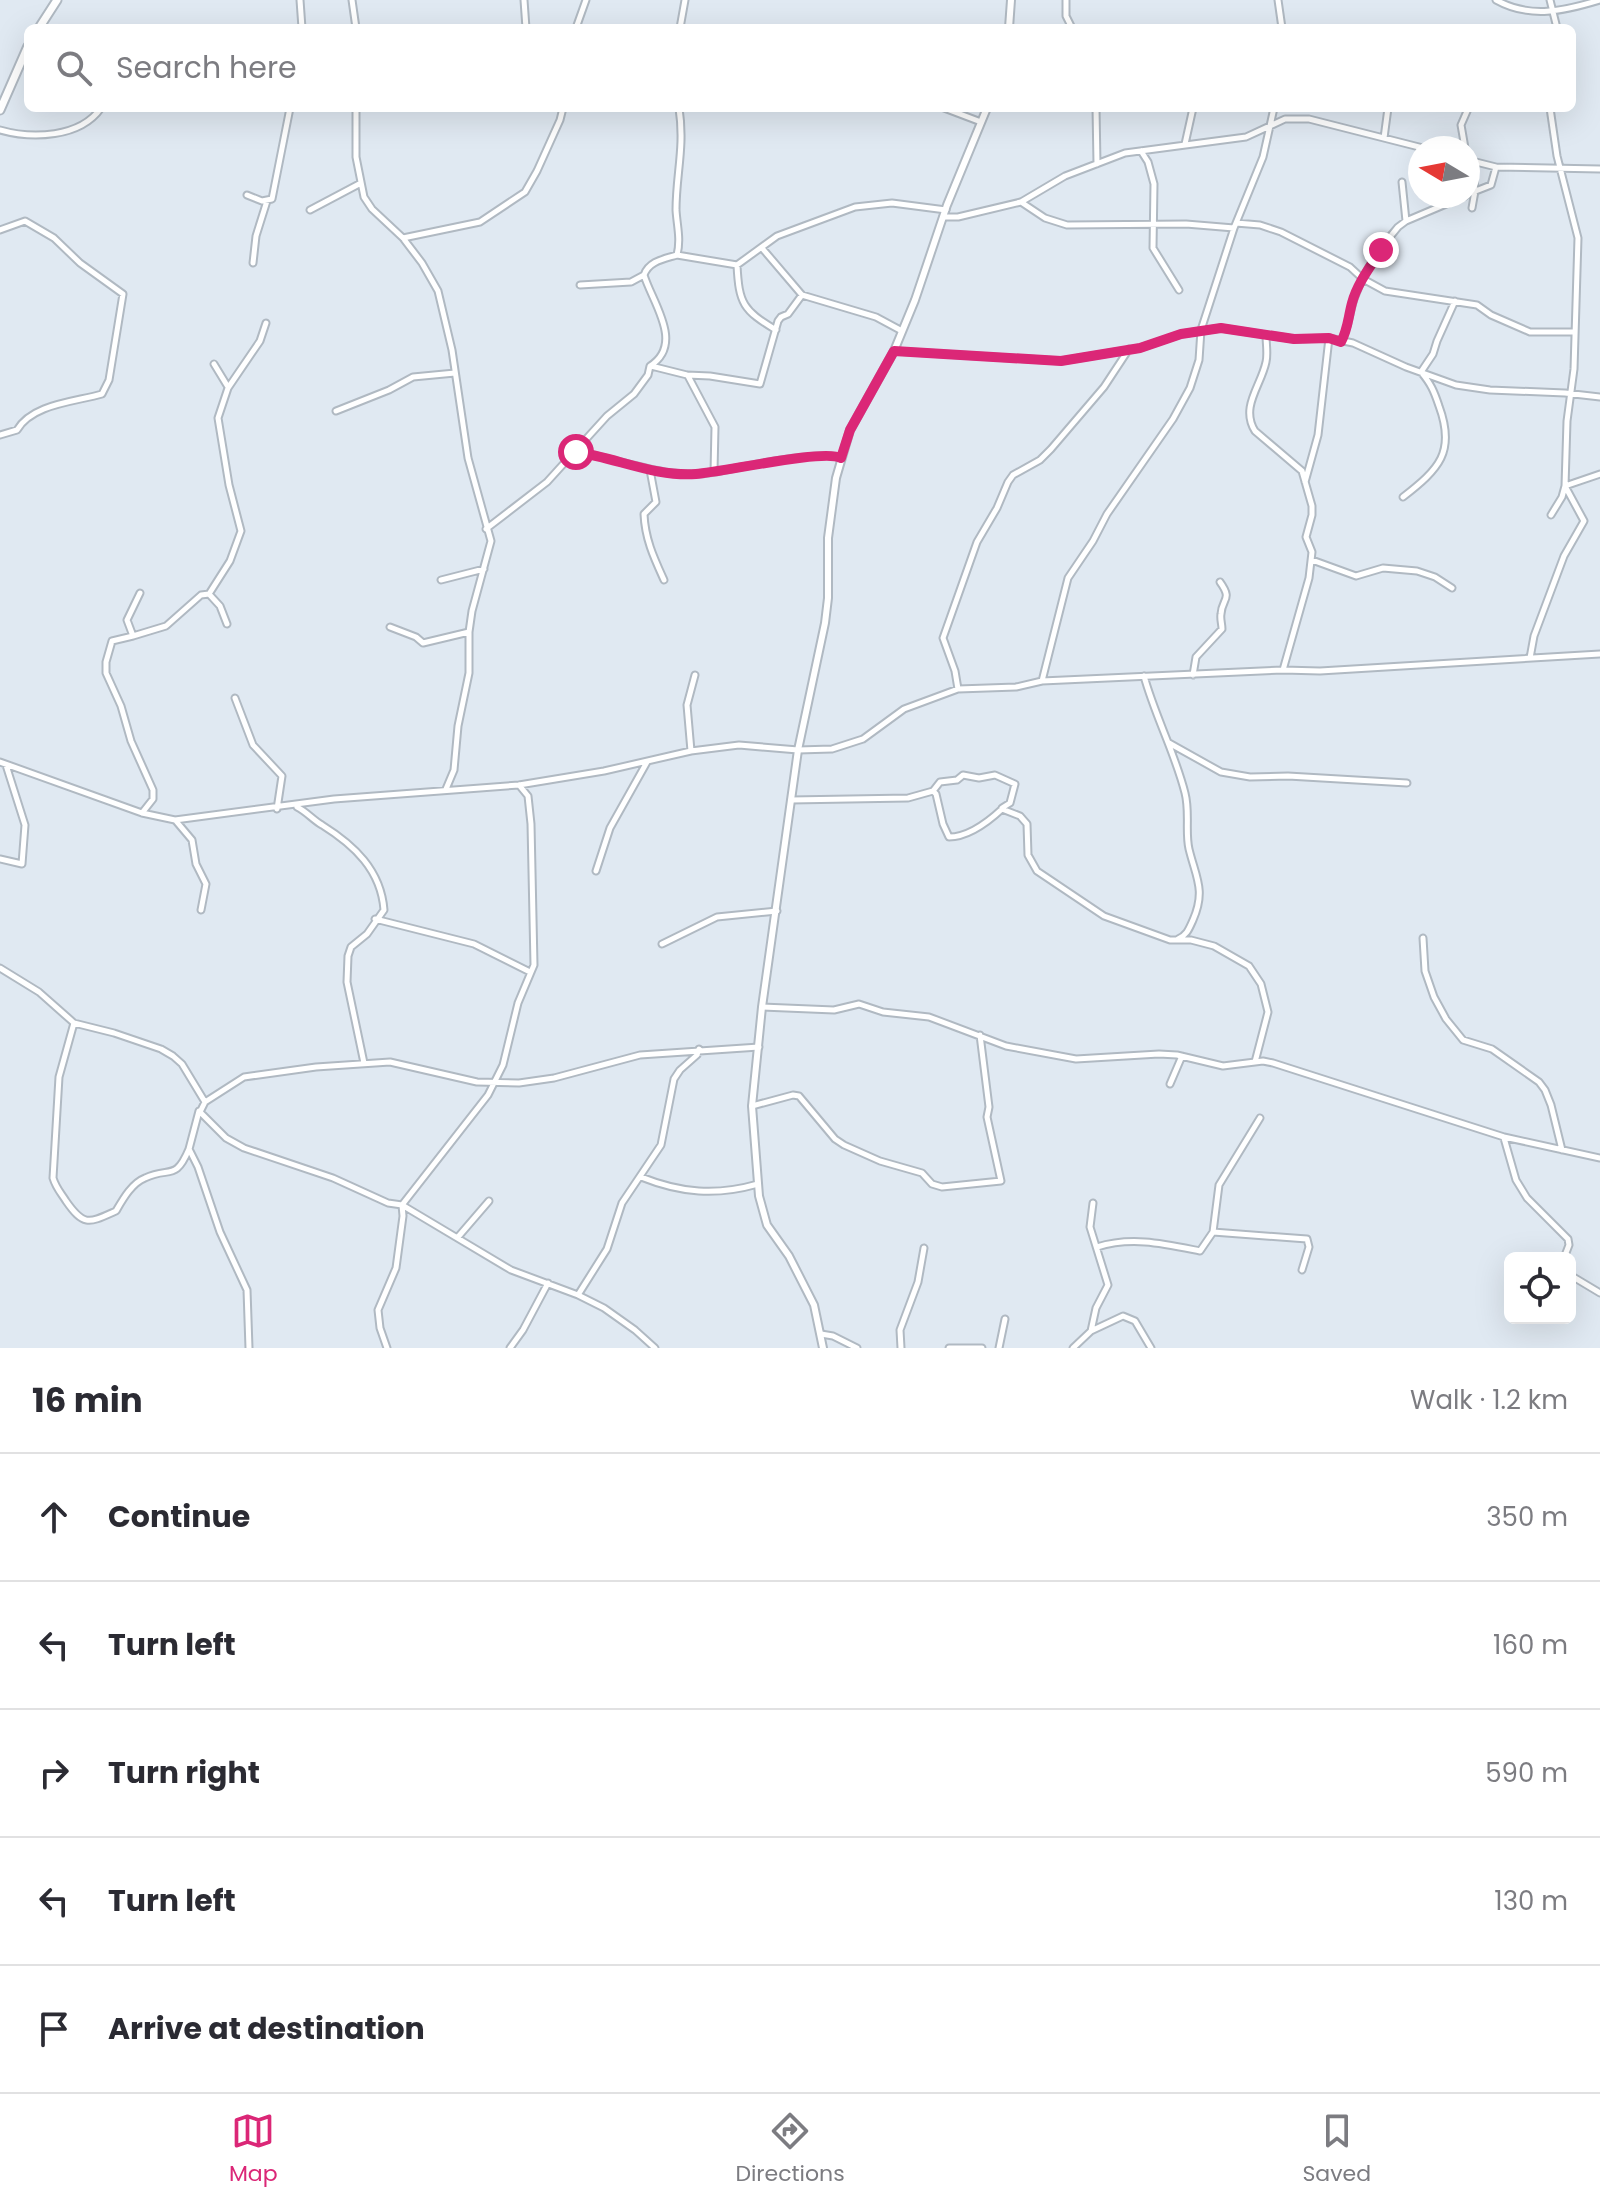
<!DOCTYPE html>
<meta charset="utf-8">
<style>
body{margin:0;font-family:Poppins,sans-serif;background:#f2f2f3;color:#2b2b33}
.controls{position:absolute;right:24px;bottom:24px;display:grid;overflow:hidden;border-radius:12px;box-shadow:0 8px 32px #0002}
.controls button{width:72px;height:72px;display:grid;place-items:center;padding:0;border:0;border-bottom:2px solid #e1e1e2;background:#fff;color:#2b2b33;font:40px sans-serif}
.compass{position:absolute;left:1408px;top:136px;width:72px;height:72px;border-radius:50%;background:#fff;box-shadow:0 8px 32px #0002;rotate:280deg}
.stop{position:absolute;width:24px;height:24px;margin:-18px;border:6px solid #db2777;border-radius:50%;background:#fff}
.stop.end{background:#db2777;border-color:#fff;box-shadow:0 2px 8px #0008}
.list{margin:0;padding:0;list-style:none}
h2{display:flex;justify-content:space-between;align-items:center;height:104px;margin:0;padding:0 32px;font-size:34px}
h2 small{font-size:26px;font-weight:400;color:#7c7c81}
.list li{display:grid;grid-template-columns:52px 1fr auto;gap:24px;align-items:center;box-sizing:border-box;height:128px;padding:0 32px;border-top:2px solid #e1e1e2}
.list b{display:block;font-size:30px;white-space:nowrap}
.list em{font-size:26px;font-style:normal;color:#7c7c81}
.icon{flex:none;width:44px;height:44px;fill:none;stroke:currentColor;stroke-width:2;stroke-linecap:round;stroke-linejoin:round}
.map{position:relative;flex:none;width:1600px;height:1348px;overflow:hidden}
.search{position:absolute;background:#fff;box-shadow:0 8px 32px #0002;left:24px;right:24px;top:24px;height:88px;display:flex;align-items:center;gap:20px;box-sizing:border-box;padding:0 28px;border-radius:12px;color:#7c7c81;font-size:30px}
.sheet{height:744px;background:#fff}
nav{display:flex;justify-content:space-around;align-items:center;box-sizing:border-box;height:112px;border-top:2px solid #e1e1e2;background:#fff;font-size:22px;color:#7c7c81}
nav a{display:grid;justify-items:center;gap:4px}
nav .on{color:#db2777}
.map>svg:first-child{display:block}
</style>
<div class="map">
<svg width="1600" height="1348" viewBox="0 0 1600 1348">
<rect width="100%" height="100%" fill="#e0e9f2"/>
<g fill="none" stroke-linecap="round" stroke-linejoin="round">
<defs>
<path id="minor" d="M 300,0 L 302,28
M 352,0 L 356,28
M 524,0 L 526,28
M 1066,0 L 1066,16 L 1072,28
M 1278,0 L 1282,28
M 1496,0 C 1530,19 1564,11 1600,0
M 1550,0 L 1557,28
M 576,28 L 586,0
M 680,28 L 685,0
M 356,108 L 356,157 L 364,197 L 372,209 L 403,238 L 422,263 L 438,291 L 452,350 L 468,458 L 491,541 L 472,611 L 469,632 L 469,673 L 458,726 L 454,770 L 446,789
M 679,108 C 685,147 676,174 676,210 C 677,226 681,239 677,255 L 737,265 L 777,236 L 855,207 L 892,203 L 946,210
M 944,108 L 981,122
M 1096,108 L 1097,164
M 1550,108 L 1557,156 L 1578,238 L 1574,369 L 1567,421 L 1565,486 L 1562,497 L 1551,515
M 0,130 C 32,139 80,138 101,108
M 1384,138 L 1388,108
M 1185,144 L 1193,108
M 1465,148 L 1461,125 L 1468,109
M 1141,151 L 1148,162 L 1154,184 L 1153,248 L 1179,290
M 1468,160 L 1496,167 L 1600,169
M 1402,182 L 1406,221
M 1468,194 L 1491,185 L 1496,167
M 247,195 L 262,201 L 272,199 L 290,108
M 1021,202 L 1045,218 L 1067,225 L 1186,224 L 1234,228
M 1472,208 L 1475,191 L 1472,162
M 310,210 L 361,183
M 943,217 L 958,217 L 1021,202 L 1065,176 L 1125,153 L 1246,137 L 1285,119 L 1309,119 L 1423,148
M 1236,223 L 1260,225 L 1281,232 L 1350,267 L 1363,279 L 1385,291 L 1477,305 L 1491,315 L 1530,332 L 1574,332
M 0,230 L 25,221 L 54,238 L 80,263 L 123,294 L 109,380 L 102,394 C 74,402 32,404 17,430 L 0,435
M 403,238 L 480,222 L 525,192 L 537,171 L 560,120 L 563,108
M 762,248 L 802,295
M 253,263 L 256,236 L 267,201
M 737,265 C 739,304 743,310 776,330
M 580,285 L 631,282 L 644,275
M 1266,335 C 1266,344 1268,354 1266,362 C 1261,386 1240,407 1255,431 L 1302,471 L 1312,506 L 1312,515 L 1306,537 L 1312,552 L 1309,578 L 1283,670
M 1341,342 C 1349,327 1349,314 1354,299 C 1363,273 1380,248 1398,227 L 1406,221 L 1465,196
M 894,351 L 1061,361 L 1140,348 L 1181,334 L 1221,328 L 1294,339 L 1329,338 L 1353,343 L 1406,367 L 1456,385 L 1490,390 L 1565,393 L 1600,397
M 214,364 L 228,387
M 651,366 L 687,375 L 710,376 L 760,384 L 778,321 L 781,317 L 788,314 L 802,295 L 876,317 L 902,331
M 688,376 L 715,427 L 714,472
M 336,411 L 389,390 L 413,377 L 455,373
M 576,452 C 623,459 667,481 715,472 C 737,468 825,449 841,458
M 650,470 L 656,502 L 644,514 C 645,539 654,558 664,580
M 1305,482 L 1318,435 L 1329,338
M 1403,497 C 1439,469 1456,452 1439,406 C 1434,391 1431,384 1421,372 L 1433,354 L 1437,341 L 1455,301
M 486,529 L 547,482 L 607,416 L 634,394 L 648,375 L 650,366 C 685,344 652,302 644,275 C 649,261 664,259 677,255
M 1312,560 L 1356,576 L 1383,568 L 1417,571 L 1435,577 L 1452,588
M 441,580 L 484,569
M 140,593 L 127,620 L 133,636 L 112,641 L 106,662 L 106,673 L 121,706 L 131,741 L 153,790 L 153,799 L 142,813
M 209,594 L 220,606 L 227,624
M 390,627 L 416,637 L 423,643 L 469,632
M 133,636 L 166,626 L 201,595 L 209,594 L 230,561 L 241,531 L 229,485 L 218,418 L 228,388 L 260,341 L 266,323
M 1530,658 L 1534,636 L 1564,556 L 1584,521 L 1565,486 L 1600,474
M 1193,675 L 1196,657 L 1222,629 C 1222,624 1220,619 1221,614 C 1222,598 1233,600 1220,582
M 1144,676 C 1155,716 1175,753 1185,793 C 1190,812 1185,832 1189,849 C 1196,878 1206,890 1193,920 C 1189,929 1187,935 1178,939
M 1042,681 L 1068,578 L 1093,541 L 1107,514 L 1173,419 L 1190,388 L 1199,360 L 1201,330 L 1234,228 L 1263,157 L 1274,108
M 958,689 L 955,671 L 943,638 L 977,542 L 997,508 L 1008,482 L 1013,475 L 1040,460 L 1051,449 L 1104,387 L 1129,349
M 235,698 L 253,745 L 282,776 L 277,809
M 1169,743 L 1221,772 L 1250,777 L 1288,776 L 1407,783
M 691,751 L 687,705 L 695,675
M 0,762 L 142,813 L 175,820 L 334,799 L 519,785 L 604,771 L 691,751 L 739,745 L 798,750 L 832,749 L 863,739 L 904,709 L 958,689 L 1016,687 L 1042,681 L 1283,670 L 1320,671 L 1600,654
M 933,791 L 936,794 L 943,824 L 949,837 C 969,837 988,822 1002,809 L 1020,816 L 1027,824 L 1028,855 L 1037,871 L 1104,916 L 1170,940 L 1191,940 L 1214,946 L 1249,966 L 1261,984 L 1268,1012 L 1255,1062
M 791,800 L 908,798 L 933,791 L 940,782 L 957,780 L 963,775 L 979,778 L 995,775 L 1015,784 L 1010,803 L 1002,808
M 297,807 C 307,812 313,820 322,825 C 354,845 381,870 384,910 L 367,934 L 351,947 L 348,956 L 347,982 L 364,1063
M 176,821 L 192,840 L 196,864 L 206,884 L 201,910
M 0,859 L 22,864 L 25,825 L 6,765
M 596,871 L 610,828 L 647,762
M 375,919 L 474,944 L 530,972
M 1423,938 L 1425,971 L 1434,997 L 1446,1019 L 1463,1040 L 1492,1049 L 1539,1082 L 1545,1090 L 1551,1105 L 1562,1150
M 662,944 L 717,917 L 777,911
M 0,968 L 39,992 L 74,1023 L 114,1033 L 161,1049 L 173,1056 L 182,1064 L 205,1102 L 200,1112 L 226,1138 L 244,1148 L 333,1178 L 388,1203 L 402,1205 L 511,1270 L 578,1295 L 604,1308 L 635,1330 L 655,1348
M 762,1007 L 834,1010 L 859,1004 L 883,1012 L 929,1017 L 1006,1046 L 1076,1059 L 1159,1054 L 1177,1055 L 1223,1066 L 1263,1061 L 1273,1063 L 1504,1137 L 1600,1158
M 74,1023 L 59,1077 L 53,1178 C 56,1188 61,1193 66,1201 C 84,1227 89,1223 116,1211 C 123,1199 132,1183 145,1178 C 170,1166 175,1182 189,1149
M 1170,1084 L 1182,1056
M 205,1102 L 244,1077 L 316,1067 L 390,1062 L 477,1082 L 519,1083 L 554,1078 L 640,1055 L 759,1047
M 752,1106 L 793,1095 L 799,1096 L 835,1139 L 844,1145 L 880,1161 L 922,1173 L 932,1184 L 942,1187 L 1001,1181 L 987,1117 L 989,1107 L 980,1035
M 199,1111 L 189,1149 L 198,1167 L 220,1232 L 247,1290 L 249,1348
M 1504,1138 L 1516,1180 L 1527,1198 L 1568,1239 L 1569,1245 L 1564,1258
M 641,1177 C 681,1193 716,1196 758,1184
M 1213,1232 L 1307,1239 L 1309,1247 L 1302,1270
M 458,1237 L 489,1201
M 1097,1247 C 1132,1236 1165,1244 1200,1251 L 1213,1232 L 1219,1185 L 1260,1118
M 1570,1275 L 1600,1293
M 578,1295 L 607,1249 L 622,1203 L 661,1145 L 674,1079 L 680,1070 L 697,1055 L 699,1049
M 1091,1331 L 1096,1308 L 1108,1285 L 1090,1227 L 1093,1203
M 821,1334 L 833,1336 L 857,1348
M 387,1348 L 380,1328 L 378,1310 L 396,1268 L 403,1216 L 402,1205 L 488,1095 L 503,1065 L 518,1003 L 534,965 L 531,824 L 528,796 L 519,785
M 510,1348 L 523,1330 L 548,1283
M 901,1348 L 900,1330 L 918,1282 L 924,1248
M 949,1348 L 982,1348
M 999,1348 L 1005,1319
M 1073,1348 L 1091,1331 L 1123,1316 L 1135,1321 L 1151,1348"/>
<path id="tertiary" d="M 1009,28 L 1011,0
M 823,1348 L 814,1305 L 789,1256 L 767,1225 L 759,1196 L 752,1106 L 762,1007 L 798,750 L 825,623 L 828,598 L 828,538 L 836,478 L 850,430 L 894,351 L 915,300 L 947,205 L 987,108"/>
<path id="secondary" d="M 39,28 L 57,0
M 0,110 L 28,46"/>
</defs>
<use href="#minor" stroke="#b0b9c2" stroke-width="9"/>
<use href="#tertiary" stroke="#b0b9c2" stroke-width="10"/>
<use href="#secondary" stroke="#b0b9c2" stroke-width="11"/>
<use href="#minor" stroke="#fff" stroke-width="5"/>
<use href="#tertiary" stroke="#fff" stroke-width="6"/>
<use href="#secondary" stroke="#fff" stroke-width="7"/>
</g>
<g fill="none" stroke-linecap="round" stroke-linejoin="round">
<path stroke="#db2777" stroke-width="10" d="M 576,452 C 617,458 655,477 696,474 C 724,472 823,449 841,458 L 850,430 L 894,351 L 1061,361 L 1140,348 L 1181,334 L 1221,328 L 1294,339 L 1329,338 L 1341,342 C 1348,329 1348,318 1352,303 C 1357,284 1370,267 1381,250"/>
</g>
</svg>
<div class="controls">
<button><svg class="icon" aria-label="locate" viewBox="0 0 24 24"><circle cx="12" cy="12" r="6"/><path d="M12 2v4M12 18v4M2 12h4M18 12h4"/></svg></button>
</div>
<svg class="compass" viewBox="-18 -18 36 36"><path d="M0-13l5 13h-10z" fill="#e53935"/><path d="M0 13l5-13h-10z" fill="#7c7c81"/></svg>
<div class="stop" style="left:576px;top:452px"></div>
<div class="stop end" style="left:1381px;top:250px"></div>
<div class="search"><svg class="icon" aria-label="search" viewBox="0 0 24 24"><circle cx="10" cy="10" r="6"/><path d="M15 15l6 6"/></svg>Search here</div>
</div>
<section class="sheet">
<h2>16 min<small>Walk · 1.2 km</small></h2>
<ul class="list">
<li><svg class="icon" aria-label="ahead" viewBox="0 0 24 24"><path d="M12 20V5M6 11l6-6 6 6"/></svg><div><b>Continue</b></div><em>350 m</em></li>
<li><svg class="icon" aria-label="left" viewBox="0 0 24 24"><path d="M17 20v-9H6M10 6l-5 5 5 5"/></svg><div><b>Turn left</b></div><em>160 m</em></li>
<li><svg class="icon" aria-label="right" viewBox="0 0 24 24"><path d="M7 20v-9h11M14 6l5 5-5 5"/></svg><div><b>Turn right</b></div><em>590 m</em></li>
<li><svg class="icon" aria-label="left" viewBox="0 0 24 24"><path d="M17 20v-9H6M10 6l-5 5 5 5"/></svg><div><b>Turn left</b></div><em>130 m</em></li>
<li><svg class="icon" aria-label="arrive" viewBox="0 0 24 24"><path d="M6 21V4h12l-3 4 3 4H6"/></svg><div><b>Arrive at destination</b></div></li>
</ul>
</section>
<nav>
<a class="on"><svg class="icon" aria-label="map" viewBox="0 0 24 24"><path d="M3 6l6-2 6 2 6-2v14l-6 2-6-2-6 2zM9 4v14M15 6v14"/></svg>Map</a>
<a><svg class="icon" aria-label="directions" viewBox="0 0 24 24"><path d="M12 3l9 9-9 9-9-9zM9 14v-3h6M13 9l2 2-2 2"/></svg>Directions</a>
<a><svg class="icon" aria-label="saved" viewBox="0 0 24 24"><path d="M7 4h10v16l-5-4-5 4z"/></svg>Saved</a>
</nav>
